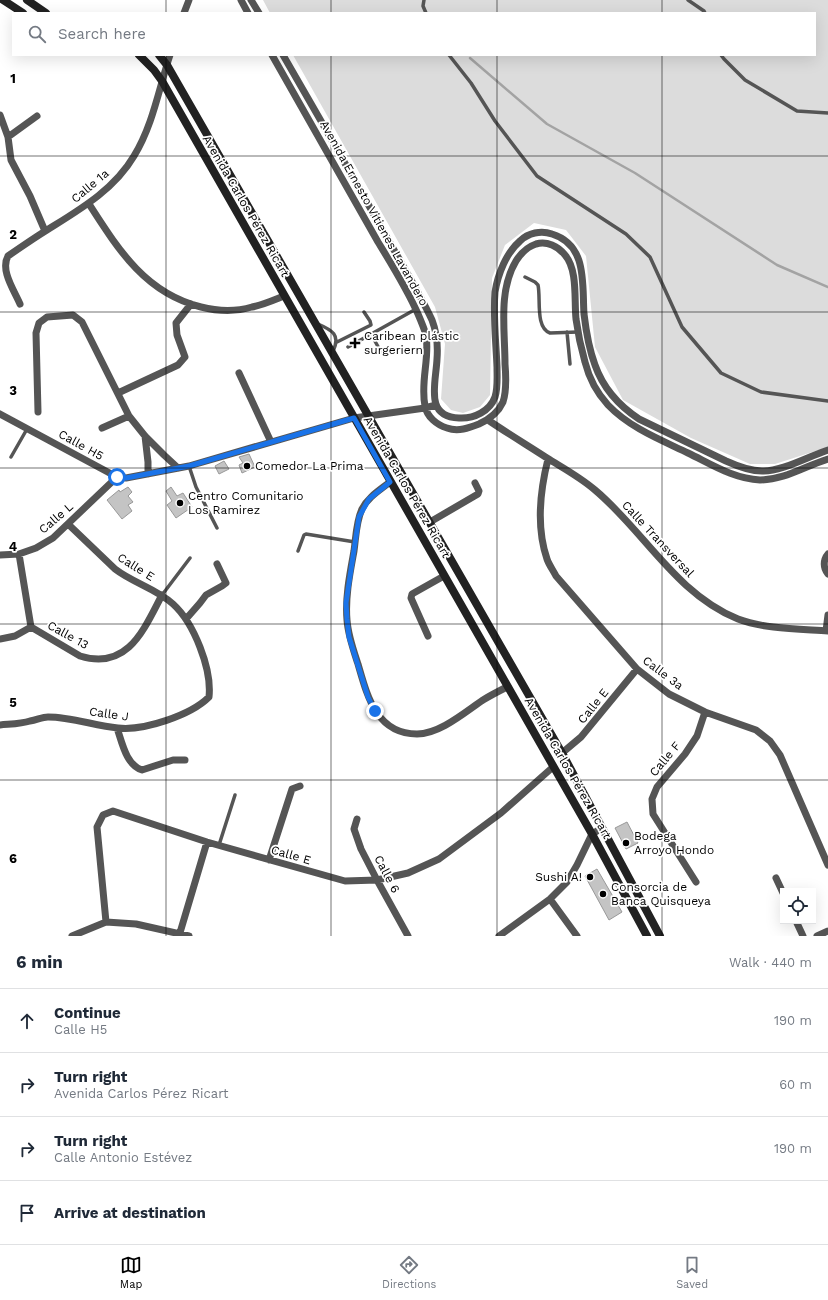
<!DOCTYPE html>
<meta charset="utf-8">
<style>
body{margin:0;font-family:"Work Sans",sans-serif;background:#f2f2f3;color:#1f2937}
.controls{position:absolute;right:12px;bottom:12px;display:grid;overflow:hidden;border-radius:0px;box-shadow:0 4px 16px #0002}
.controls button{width:36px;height:36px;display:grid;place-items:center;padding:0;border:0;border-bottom:1px solid #e0e1e3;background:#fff;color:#1f2937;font:20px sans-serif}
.stop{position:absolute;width:12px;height:12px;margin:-9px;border:3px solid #1a73e8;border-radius:50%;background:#fff}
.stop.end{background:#1a73e8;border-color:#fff;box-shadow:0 1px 4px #0008}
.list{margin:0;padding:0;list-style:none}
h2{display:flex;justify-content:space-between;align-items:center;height:52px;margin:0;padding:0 16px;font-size:17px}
h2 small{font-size:13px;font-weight:400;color:#747a83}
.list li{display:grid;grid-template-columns:26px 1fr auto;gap:12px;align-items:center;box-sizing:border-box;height:64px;padding:0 16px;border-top:1px solid #e0e1e3}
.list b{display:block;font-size:15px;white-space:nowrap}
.list p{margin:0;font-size:13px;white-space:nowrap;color:#747a83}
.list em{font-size:13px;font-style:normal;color:#747a83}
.icon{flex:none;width:22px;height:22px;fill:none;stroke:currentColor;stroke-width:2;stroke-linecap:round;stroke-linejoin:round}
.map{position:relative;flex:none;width:828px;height:936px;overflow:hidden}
.search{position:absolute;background:#fff;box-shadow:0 4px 16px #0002;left:12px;right:12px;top:12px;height:44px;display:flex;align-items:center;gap:10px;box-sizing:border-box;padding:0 14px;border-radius:0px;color:#747a83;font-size:15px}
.sheet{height:308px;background:#fff}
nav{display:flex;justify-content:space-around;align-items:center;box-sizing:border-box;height:56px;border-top:1px solid #e0e1e3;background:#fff;font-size:11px;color:#747a83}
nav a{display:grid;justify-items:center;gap:2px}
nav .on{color:#000}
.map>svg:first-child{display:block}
</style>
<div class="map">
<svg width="828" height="936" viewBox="0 0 828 936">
<rect width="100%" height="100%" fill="#fff"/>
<path fill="#dcdcdc" d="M 263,0 L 828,0 L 828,447 L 775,464 L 750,464 L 691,438 L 623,400 L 595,347 L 586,256 L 566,230 L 534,223 L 505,245 L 492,278 L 490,395 L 480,407 L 463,413 L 451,410 L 441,399 L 445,344 L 435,307 L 293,55 L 815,55 L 815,13 L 270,13 Z"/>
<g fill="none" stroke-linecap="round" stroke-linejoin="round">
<path stroke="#a3a3a3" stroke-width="2.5" d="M 470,58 L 547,124 L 635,173 L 777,265 L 828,287"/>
</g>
<path fill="#c4c4c4" stroke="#999" d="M 249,454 L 255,467 L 242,473 L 239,465 L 243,463 L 239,457 Z
M 224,461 L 229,469 L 219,474 L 215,466 Z
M 128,487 L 132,492 L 128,496 L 133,502 L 128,505 L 132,511 L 122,519 L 107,500 L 119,490 L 120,492 Z
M 171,487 L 177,496 L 183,493 L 192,507 L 176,518 L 167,505 L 172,501 L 166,491 Z
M 627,822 L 638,843 L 626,849 L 615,828 Z
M 597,869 L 622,912 L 609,920 L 585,876 Z"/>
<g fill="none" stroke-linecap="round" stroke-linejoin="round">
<path stroke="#555" stroke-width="3.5" d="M 424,0 L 423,6 L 426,13
M 688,0 L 704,11 L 705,13
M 449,55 L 471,83 L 495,121 L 537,176 L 626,234 L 650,257 L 682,327 L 721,373 L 761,392 L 828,401
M 721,55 L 724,59 L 745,80 L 797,111 L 828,113
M 525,277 L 535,282 L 538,285 C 541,298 535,328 550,333 L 578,332
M 318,324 C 332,330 341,335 333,351
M 567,332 L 570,364
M 371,334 L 381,352
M 337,342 L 371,325 L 370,321 L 364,312
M 348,347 L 416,309
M 11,457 L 27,429
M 189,466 L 196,487 L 217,528
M 298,551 L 304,535 L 306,534 L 355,542
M 162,595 L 190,558
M 219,845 L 235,795"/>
<path stroke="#555" stroke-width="7" d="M 241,0 L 248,13
M 251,0 L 259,13
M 184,13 L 189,0
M 272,55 C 307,117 343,180 378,242 C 392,265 407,289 418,314 C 421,321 424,328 426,335 C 430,358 420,382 425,406 C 427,417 437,425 447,428 C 458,432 469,428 479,424 C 490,419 498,413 503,402 C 507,390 506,376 505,364 C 505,330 498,291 516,261 C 521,253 527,247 536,244 C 547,241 558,246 565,255 C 578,270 574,300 576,319 C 578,334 581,348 585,362 C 589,378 597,393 608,405 C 630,428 661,440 688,453 C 711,464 734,479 760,480 C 784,480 805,466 828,459
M 283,55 C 316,112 349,170 381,227 C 398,258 417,288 432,320 C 437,333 438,346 437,359 C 436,383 424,417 459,418 C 474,419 490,411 495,397 C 498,388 497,377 497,367 C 496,342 493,316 495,292 C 498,274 506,253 520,241 C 528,233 541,230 552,234 C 588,245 582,285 584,314 C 586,331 589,349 595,365 C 603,388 618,405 639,419 L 726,461 C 737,466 749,471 762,471 C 781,472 809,456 828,450
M 0,115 L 8,137 L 11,160 L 30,196 L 45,231
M 8,137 L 37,116
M 89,204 C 118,249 145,293 201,307 C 217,311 235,312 252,307 C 263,305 274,300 284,296
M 20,304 C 14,290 0,270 8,256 C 21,247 34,238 47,230 C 79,210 114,190 134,156 C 153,125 159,88 170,55
M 239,373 L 271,442
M 118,393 L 178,365 L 185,357 L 177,335 L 176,323 L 191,304
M 38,412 L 36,333 L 39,323 L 47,317 L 73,315 L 82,322 L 129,416 L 145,436 L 164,455 L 178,468
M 0,414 L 117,477 L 126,478 L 189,466 L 354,418 L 425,408 L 436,405
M 488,420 C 507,433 527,445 547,458 C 563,468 580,477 595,490 C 644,531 676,594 738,619 C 764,629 800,629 828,631
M 102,428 L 129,416
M 145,436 L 148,462 L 148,474
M 548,459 C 540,491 536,527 547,559 C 549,565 553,570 556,576 L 637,669 L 669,694 L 705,712 L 756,730 L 770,741 L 780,755 L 828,865
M 390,482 C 380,490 368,497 362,509 C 356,522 356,537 354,551 C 350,573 345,597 347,620 C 348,635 353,649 358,664 C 367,695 376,734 417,734 C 440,734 465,712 483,700 C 491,695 499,691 507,687
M 430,522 L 478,494 L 479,491 L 475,483
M 19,554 L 31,627 L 80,656 C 128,671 144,629 162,595
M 828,554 C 823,560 823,568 828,574
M 0,555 L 19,554 L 36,548 L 53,538 L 117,477
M 186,619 L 200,603 L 206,595 L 222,586 L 226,583 L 217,564
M 826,631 L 828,615
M 428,636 L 411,598 L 412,594 L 444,576
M 0,639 L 15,636 L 31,627
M 0,725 C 10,724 21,724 30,721 C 37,720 42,717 48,717 C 72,717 95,726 118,728 C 144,731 191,715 209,697 C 212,669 194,623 173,604 C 157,589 133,583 115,569 L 68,524
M 117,728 C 122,742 126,765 142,770 L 173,760 L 185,760
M 562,753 L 581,737 L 637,669
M 357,819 L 354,829 L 361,849 L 377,880 L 408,936
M 269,860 L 292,789 L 300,786
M 776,878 L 783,893
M 696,882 L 653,814 L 652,799 L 657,787 L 685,754 L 697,736 L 705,712
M 550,899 L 577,936
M 796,921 L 803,936
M 106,922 L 97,827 L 103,815 L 113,811 L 207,842 L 345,881 L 377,880 L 408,873 L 439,859 L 501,813 L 553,767
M 72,936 L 106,922 L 136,924 L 189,936
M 179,936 L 207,842
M 499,936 L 550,899 L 567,882 L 577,865 L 592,834 L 602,828
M 817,936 L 828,931"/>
<path stroke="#222" stroke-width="8" d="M 3,0 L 23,13
M 27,0 L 46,13
M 139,55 L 154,70 L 162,81 L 592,834 L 647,936
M 159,55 L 167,65 L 562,753 L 660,936"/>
</g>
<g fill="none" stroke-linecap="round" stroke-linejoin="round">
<path stroke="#1a73e8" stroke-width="5" d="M 117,477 L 126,478 L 189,466 L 354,418 L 390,482 L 369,499 L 359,517 L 346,603 L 347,619 L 349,637 L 368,697 L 375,711"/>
</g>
<path fill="none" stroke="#000" stroke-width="1" stroke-opacity="0.55" d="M 166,0 L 166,13M 331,0 L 331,13M 497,0 L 497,13M 662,0 L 662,13M 166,55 L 166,936M 331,55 L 331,936M 497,55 L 497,936M 662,55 L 662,936M 0,156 L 828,156M 0,312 L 828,312M 0,468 L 828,468M 0,624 L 828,624M 0,780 L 828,780"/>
<g fill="#000" stroke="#fff" stroke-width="1.5">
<path d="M353 337h4v4h4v4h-4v4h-4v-4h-4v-4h4z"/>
<circle cx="247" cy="466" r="4"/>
<circle cx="180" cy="503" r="4"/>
<circle cx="626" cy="843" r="4"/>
<circle cx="590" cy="877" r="4"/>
<circle cx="603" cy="894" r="4"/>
</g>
<g text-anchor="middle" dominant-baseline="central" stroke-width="3.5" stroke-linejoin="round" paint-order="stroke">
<g font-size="12" fill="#000" stroke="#fff">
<text transform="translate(90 186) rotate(-40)">Calle 1a</text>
<text transform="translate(246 206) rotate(60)">Avenida Carlos Pérez Ricart</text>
<text transform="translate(374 213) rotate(61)">Avenida Ernesto Vitienes Lavandero</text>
<text transform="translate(81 445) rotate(29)">Calle H5</text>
<text transform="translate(407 487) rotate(60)">Avenida Carlos Pérez Ricart</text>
<text transform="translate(56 518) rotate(-41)">Calle L</text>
<text transform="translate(658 539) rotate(47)">Calle Transversal</text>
<text transform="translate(136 567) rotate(32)">Calle E</text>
<text transform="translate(68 635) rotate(29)">Calle 13</text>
<text transform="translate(663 673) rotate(37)">Calle 3a</text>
<text transform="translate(593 706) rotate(-51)">Calle E</text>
<text transform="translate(109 714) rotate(8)">Calle J</text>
<text transform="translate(665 759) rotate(-50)">Calle F</text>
<text transform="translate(568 768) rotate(60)">Avenida Carlos Pérez Ricart</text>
<text transform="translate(291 855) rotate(16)">Calle E</text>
<text transform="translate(387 874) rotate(62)">Calle 6</text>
</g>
<g font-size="12" fill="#000" stroke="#fff" text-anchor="start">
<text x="364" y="336">Caribean plástic<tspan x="364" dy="14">surgeriern</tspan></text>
<text x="255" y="466">Comedor La Prima</text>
<text x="188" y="496">Centro Comunitario<tspan x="188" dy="14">Los Ramirez</tspan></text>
<text x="634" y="836">Bodega<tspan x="634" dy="14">Arroyo Hondo</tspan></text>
<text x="582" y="877" text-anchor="end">Sushi A!</text>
<text x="611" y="887">Consorcia de<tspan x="611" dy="14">Banca Quisqueya</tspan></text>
</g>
</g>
<g font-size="13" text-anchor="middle" font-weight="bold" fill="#000" stroke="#fff" stroke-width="3.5" stroke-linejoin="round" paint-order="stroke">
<text x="13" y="83">1</text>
<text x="13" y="239">2</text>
<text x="13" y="395">3</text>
<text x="13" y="551">4</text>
<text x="13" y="707">5</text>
<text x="13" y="863">6</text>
</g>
</svg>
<div class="controls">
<button><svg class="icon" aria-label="locate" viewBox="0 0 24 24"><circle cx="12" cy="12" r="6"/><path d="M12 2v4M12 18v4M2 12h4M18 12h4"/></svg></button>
</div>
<div class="stop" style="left:117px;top:477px"></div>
<div class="stop end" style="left:375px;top:711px"></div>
<div class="search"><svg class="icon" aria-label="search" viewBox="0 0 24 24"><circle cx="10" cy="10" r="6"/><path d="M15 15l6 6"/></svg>Search here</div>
</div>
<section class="sheet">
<h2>6 min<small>Walk · 440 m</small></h2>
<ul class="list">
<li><svg class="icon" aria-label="ahead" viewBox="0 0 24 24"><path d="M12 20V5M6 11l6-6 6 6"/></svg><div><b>Continue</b><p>Calle H5</p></div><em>190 m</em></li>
<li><svg class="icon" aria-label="right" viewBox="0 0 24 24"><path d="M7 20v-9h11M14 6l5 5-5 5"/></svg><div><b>Turn right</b><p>Avenida Carlos Pérez Ricart</p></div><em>60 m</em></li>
<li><svg class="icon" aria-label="right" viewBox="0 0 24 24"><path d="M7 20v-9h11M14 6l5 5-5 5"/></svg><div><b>Turn right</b><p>Calle Antonio Estévez</p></div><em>190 m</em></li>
<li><svg class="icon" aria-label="arrive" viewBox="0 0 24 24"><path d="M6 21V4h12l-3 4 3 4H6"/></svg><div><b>Arrive at destination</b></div></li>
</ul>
</section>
<nav>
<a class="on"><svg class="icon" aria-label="map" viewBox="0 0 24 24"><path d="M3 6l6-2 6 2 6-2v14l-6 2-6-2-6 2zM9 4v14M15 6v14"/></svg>Map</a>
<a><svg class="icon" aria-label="directions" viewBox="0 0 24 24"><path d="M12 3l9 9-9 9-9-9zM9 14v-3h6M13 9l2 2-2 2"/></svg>Directions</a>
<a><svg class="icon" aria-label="saved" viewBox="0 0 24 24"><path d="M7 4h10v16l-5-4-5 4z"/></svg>Saved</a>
</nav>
